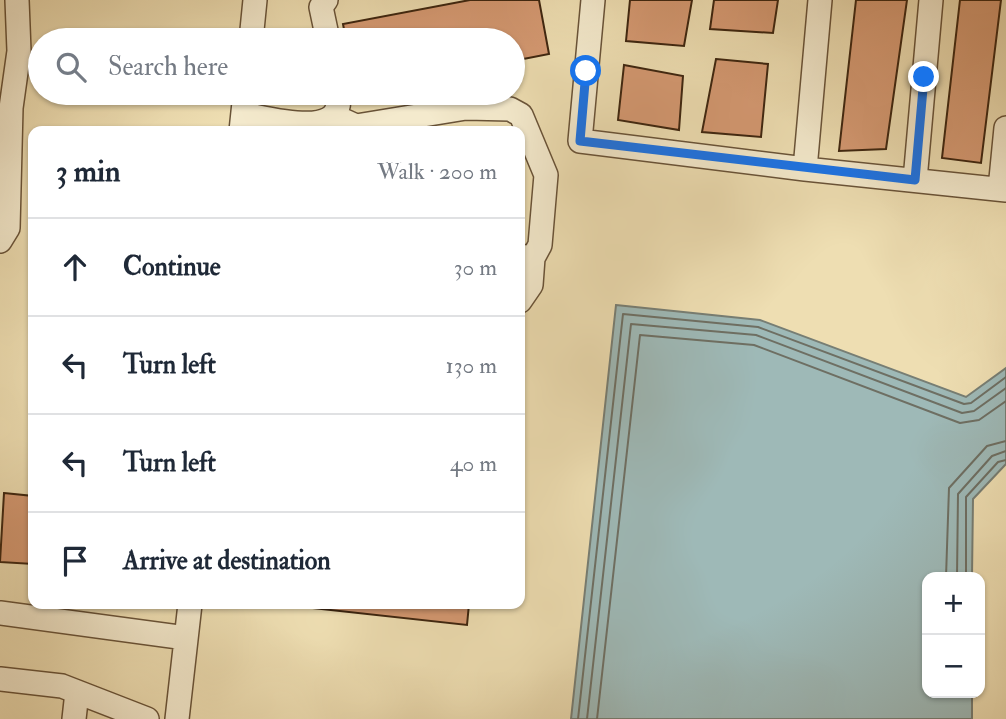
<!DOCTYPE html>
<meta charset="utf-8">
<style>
body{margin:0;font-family:"IM FELL Double Pica",serif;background:#f6f6f7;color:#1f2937}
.controls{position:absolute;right:21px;bottom:21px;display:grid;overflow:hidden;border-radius:14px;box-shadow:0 2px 5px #0004}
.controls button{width:63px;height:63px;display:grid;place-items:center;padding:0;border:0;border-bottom:2px solid #e0e1e3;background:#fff;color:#1f2937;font:35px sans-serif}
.stop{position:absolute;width:21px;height:21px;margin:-16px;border:5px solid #1a73e8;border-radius:50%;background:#fff}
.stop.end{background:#1a73e8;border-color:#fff;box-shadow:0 2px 7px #0008}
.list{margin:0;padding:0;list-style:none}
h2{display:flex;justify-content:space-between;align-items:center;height:91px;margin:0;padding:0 28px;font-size:30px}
h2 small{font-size:23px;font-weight:400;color:#747a83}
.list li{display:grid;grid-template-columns:46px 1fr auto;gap:21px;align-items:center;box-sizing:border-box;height:98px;padding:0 28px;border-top:2px solid #e0e1e3}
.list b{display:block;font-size:26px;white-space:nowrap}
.list em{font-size:23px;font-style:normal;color:#747a83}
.icon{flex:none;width:38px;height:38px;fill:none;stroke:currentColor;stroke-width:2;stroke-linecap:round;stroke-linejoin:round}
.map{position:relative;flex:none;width:1006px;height:719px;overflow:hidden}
.search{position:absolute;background:#fff;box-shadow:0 2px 5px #0004;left:28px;top:28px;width:497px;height:77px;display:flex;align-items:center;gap:18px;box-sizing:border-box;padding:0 24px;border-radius:38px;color:#747a83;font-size:26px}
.panel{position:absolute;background:#fff;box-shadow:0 2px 5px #0004;left:28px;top:126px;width:497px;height:483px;border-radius:14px}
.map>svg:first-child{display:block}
</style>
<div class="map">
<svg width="1006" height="719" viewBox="0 0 1006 719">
<rect width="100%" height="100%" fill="#eedeb2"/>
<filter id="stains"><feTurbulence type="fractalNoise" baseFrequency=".00286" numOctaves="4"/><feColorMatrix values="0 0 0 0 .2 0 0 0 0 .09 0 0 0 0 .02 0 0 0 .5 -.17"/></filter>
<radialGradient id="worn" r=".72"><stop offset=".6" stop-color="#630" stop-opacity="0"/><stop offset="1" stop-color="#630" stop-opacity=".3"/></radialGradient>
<path fill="#9eb9b7" stroke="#777e74" stroke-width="2" d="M 616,305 L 760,320 L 966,397 L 1006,368 L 1006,464 L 973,499 L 972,577 L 927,577 L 927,693 L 972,693 L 972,719 L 571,719 Z"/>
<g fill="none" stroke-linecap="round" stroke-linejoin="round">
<path stroke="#6e6f63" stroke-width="2" d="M 946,577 L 949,488 L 987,446 L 1006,441
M 957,577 L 958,494 L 992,456 L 1006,451
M 966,577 L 966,497 L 998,462 L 1006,460
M 578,719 L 623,314 L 758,327 L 964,404 L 971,403 L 1006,377
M 587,719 L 631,324 L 756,335 L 962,413 L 974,411 L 1006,388
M 597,719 L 640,335 L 754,345 L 960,423 L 979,420 L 1006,401"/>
</g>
<path fill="#d59972" stroke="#3d250f" stroke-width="2" d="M 470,0 L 539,0 L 549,54 L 513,61 L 513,40 L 346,40 L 343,24 Z
M 630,0 L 692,0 L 684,46 L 626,41 Z
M 714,0 L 778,0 L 773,33 L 710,29 Z
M 856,0 L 907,0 L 886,149 L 839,151 Z
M 960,0 L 1001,0 L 981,163 L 942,158 Z
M 716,59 L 768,64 L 761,137 L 702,132 Z
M 624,65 L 683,76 L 679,130 L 618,120 Z
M 4,493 L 33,496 L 33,564 L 0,562 Z
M 276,604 L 469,604 L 467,625 Z"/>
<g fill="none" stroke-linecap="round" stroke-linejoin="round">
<defs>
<path id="minor" d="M 326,0 L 321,7 L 328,40
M 593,0 L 580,141 L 805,169
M 820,0 L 805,169 L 1006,190
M 251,40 L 255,0
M 243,114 C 269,118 347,142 338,93
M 334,116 L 356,126 L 466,108 L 510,109 L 521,115 L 546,175 L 540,245 L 533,258
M 241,131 L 245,93
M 915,180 L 931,0
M 1000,189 L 1006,128
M 0,241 L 8,228 L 11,108 L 19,51 L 17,0
M 520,256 L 533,258 L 531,285 L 520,301
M 0,613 L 186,638
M 0,679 L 62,686 L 147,719
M 74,719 L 77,692
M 177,719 L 190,604"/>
</defs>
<use href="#minor" stroke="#695338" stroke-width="26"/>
<use href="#minor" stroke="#f4eacd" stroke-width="23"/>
</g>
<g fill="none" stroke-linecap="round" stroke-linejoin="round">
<path stroke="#1a73e8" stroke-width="9" d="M 586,71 L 580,141 L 915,180 L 924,77"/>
</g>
<rect width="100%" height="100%" filter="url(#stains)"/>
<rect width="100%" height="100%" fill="url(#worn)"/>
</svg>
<div class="controls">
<button>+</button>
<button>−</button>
</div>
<div class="stop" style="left:586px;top:71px"></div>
<div class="stop end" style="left:924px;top:77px"></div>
<div class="search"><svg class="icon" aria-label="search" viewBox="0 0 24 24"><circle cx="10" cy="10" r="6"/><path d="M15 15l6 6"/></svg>Search here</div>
<section class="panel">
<h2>3 min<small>Walk · 200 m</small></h2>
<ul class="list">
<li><svg class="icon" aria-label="ahead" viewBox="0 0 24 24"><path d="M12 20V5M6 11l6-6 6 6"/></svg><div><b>Continue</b></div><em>30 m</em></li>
<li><svg class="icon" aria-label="left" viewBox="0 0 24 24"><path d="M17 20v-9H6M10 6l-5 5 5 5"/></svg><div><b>Turn left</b></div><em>130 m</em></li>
<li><svg class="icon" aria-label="left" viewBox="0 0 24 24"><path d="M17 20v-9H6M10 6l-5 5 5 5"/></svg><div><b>Turn left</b></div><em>40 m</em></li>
<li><svg class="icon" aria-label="arrive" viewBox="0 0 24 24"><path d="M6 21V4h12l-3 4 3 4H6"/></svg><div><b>Arrive at destination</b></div></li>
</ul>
</section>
</div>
